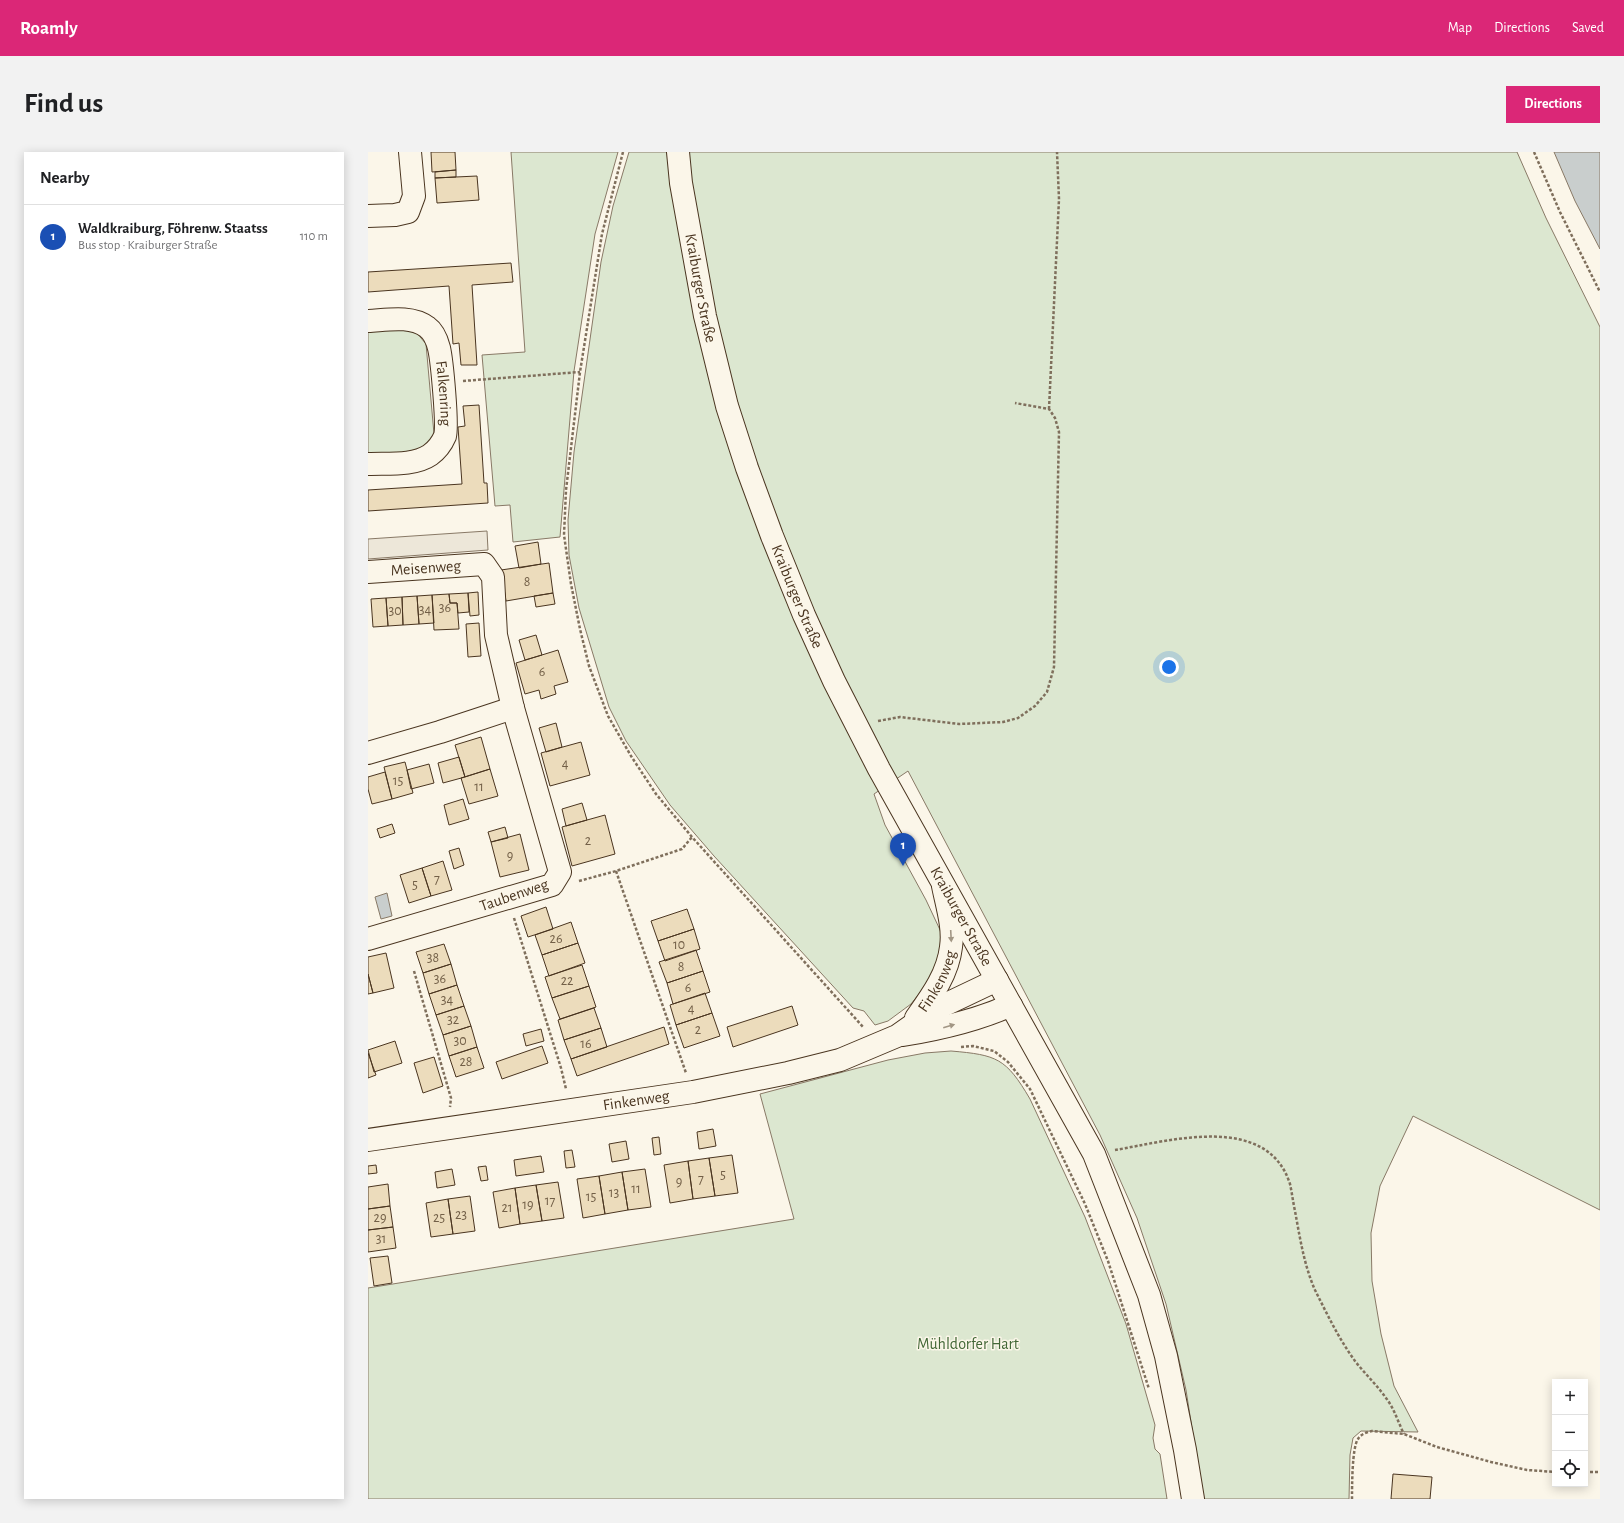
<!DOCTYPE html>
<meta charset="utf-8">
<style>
body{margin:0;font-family:"Alegreya Sans",sans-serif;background:#f2f2f2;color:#202124}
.controls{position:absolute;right:12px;bottom:12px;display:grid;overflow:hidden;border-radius:0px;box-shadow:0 2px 10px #0003}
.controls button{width:36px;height:36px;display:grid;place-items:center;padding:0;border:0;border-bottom:1px solid #e0e0e0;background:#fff;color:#202124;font:20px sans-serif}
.you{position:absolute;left:801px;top:515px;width:14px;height:14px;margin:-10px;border:3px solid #fff;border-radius:50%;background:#1a73e8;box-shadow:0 0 0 6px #1a73e833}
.badge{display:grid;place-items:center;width:26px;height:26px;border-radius:50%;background:#db2777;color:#fff;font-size:13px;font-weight:700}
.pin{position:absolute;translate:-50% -33px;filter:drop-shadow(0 1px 2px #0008)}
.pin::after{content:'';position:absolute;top:21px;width:14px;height:12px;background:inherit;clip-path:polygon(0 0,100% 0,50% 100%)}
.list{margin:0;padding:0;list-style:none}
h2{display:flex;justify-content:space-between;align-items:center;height:52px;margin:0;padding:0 16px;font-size:17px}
h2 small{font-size:13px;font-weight:400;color:#757577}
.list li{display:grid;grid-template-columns:26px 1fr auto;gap:12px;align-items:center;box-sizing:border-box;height:64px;padding:0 16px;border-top:1px solid #e0e0e0}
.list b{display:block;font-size:15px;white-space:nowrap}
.list p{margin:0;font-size:13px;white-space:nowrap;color:#757577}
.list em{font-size:13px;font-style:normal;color:#757577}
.icon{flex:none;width:22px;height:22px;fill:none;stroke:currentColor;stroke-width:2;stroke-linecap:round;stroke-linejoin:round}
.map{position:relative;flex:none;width:1232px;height:1347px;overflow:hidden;border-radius:0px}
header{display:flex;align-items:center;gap:24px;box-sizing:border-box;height:56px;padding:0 20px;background:#db2777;color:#fff}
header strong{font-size:19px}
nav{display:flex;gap:22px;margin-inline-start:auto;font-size:14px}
.intro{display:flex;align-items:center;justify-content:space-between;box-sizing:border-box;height:96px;padding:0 24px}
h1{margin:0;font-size:28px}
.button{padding:10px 18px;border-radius:0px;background:#db2777;color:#fff;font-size:14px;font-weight:700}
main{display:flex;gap:24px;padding:0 24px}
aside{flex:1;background:#fff;border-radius:0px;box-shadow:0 2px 10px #0003}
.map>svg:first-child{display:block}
</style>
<header>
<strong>Roamly</strong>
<nav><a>Map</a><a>Directions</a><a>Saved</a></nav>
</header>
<div class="intro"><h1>Find us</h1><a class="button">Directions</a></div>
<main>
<aside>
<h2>Nearby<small></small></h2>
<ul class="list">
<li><span class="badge" style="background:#1a4fb4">1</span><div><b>Waldkraiburg, Föhrenw. Staatss</b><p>Bus stop · Kraiburger Straße</p></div><em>110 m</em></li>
</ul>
</aside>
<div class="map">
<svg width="1232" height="1347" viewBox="0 0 1232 1347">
<rect width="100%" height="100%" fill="#fbf6e9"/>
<path fill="#dce7d0" stroke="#887966" d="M 143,0 L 250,0 L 227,82 L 206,219 L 192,385 L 145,390 L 142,353 L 127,354 L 114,203 L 157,200 Z
M 261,0 L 1149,0 L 1178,66 L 1232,175 L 1232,1058 L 1045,964 L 1012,1034 L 1003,1081 L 1004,1129 L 1013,1182 L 1026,1234 L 1050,1280 L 993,1279 L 985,1286 L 982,1303 L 981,1347 L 835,1347 L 818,1238 L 798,1152 L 769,1066 L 732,983 L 540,619 L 506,642 L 517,673 L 558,748 L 573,780 L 574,803 L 567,822 L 543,852 L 520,869 L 507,873 L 496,859 L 485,856 L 346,704 L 302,653 L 258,589 L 241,555 L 211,456 L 201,403 L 200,368 L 206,300 L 233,110 L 245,54 Z
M 33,175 L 48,180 L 58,192 L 66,282 C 54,308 25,302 0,303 L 0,176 Z
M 583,899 C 629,903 638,906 662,947 L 717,1065 L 758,1172 L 787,1273 L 785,1286 L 787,1297 L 792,1302 L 799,1347 L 0,1347 L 0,1136 L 426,1067 L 392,942 L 520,908 L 557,901 Z"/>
<path fill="#ede7d9" stroke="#887966" d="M 119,379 L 120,398 L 0,407 L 0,387 Z"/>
<path fill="#c9cecd" stroke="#887966" d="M 1186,0 L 1232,0 L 1232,97 L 1207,49 Z
M 19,741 L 24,764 L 13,767 L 7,745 Z"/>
<path fill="#ecdcbc" stroke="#4a3520" d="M 63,0 L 87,0 L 88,18 L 64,20 Z
M 88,18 L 88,25 L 67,26 L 67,20 Z
M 109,24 L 111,48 L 69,51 L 67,26 Z
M 143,111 L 145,130 L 104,133 L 109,213 L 93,213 L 91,191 L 85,192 L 81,134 L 0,140 L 0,120 Z
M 111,253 L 116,331 L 119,331 L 120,351 L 0,359 L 0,338 L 94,332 L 90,275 L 97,274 L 95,254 Z
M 170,390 L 173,412 L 151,416 L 147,394 Z
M 181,411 L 185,441 L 138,449 L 133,418 Z
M 110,440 L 111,463 L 102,464 L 100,441 Z
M 100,441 L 101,460 L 90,461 L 89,451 L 82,451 L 81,442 Z
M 185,441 L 187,452 L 168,455 L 166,444 Z
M 81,442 L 82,451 L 89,451 L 91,477 L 66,478 L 64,443 Z
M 64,443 L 66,471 L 51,472 L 49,444 Z
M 49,444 L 51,472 L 35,473 L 34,445 Z
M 34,445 L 35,473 L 20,474 L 18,446 Z
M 18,446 L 20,474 L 5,475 L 3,447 Z
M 111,471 L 113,504 L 100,505 L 98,472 Z
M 168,483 L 174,503 L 157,508 L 151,488 Z
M 190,498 L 200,530 L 186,534 L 188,542 L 173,547 L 171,538 L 157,542 L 148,511 Z
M 188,571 L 194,595 L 178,600 L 171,576 Z
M 113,585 L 122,617 L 97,625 L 87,593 Z
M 213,590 L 222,623 L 182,634 L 173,601 Z
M 91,605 L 97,625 L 75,631 L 70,611 Z
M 37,610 L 45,641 L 24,647 L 16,615 Z
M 61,612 L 66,631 L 43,637 L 39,618 Z
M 122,617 L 130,644 L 101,652 L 93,626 Z
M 17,620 L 24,647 L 4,652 L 0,637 L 0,625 Z
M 95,647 L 101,667 L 81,673 L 76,653 Z
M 214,651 L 219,668 L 198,674 L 194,657 Z
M 237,663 L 247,702 L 204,714 L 194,675 Z
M 24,672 L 27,681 L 12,686 L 9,677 Z
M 137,675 L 140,686 L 123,690 L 120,680 Z
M 152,682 L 161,718 L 132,725 L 123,690 Z
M 91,696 L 96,713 L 86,717 L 81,699 Z
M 75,709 L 84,738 L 63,744 L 54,716 Z
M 54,716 L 63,744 L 41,751 L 32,723 Z
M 178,755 L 185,777 L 160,785 L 153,764 Z
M 319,757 L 326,777 L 290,789 L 283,769 Z
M 203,770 L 210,791 L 174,803 L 167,783 Z
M 326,777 L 332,797 L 297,809 L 290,789 Z
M 210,791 L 217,811 L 181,824 L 174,803 Z
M 76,792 L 83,812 L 55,821 L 48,800 Z
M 328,798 L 335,819 L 299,831 L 291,810 Z
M 18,801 L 26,836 L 5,841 L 0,822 L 0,805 Z
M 83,812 L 89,833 L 61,842 L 55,821 Z
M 214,813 L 221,834 L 184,846 L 177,825 Z
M 335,819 L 342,840 L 305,852 L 299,831 Z
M 0,822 L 5,841 L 0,842 Z
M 89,833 L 96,854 L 68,863 L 61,842 Z
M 221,834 L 228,855 L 192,867 L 184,846 Z
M 337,841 L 344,861 L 308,873 L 302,853 Z
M 96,854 L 103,874 L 75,883 L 68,863 Z
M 424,854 L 430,873 L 365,895 L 359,875 Z
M 226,856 L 233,876 L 196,888 L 190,868 Z
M 344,861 L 352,884 L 316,896 L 308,873 Z
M 103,874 L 109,895 L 81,904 L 75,883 Z
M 296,875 L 301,892 L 209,924 L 203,907 Z
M 233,876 L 239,895 L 203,907 L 196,888 Z
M 173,877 L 176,889 L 158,894 L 155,882 Z
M 27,889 L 34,911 L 6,920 L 0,898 Z
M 174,894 L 180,911 L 134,927 L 128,910 Z
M 109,895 L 116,916 L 88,925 L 81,904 Z
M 0,901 L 8,923 L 0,926 Z
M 66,905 L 75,934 L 55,941 L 46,911 Z
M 345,977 L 348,994 L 331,997 L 329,980 Z
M 291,985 L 293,1002 L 286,1003 L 284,986 Z
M 258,989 L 261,1007 L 244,1010 L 241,992 Z
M 204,998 L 207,1015 L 198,1016 L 196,999 Z
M 364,1003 L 370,1041 L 347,1044 L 341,1006 Z
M 173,1004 L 176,1020 L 148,1024 L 146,1008 Z
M 341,1006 L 347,1044 L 325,1047 L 320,1009 Z
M 320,1009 L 325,1047 L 302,1051 L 296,1013 Z
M 8,1013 L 9,1021 L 0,1022 L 0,1014 Z
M 118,1014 L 120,1028 L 113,1029 L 110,1015 Z
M 84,1017 L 87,1033 L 69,1036 L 67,1020 Z
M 277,1017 L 283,1055 L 260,1058 L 254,1020 Z
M 254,1020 L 260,1058 L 237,1062 L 231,1024 Z
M 231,1024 L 237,1062 L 215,1066 L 209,1027 Z
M 190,1030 L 196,1066 L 174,1069 L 168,1033 Z
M 20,1032 L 22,1054 L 0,1057 L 0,1035 Z
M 168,1033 L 174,1069 L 152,1072 L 147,1036 Z
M 147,1036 L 152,1072 L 131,1076 L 125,1040 Z
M 102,1044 L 107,1079 L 85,1082 L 80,1047 Z
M 80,1047 L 85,1082 L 63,1085 L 58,1051 Z
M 22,1054 L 25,1075 L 0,1078 L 0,1057 Z
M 25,1075 L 28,1096 L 0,1100 L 0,1078 Z
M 20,1104 L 24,1131 L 6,1134 L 2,1106 Z
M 1025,1322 L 1064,1325 L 1062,1347 L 1023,1347 Z"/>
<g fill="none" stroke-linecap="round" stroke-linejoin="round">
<defs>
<g id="minor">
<path d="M 0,64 L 27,63 L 40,60 L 46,44 L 42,0"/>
<path id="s1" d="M 0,169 C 19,168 43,163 59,175 C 66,180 69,188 71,196 C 74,209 80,273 77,284 C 74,291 69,298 62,303 C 46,314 19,311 0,312"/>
<path id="s2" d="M 0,420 L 116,412 L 125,425 L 128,483 L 145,556 L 192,720 L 184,733 L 0,787"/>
<path d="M 0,601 L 72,580 L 145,556"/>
<path id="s3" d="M 548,866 C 563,845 580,822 583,795 C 586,776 579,754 575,734"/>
<path d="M 535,883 C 572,877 608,869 643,853"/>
<path id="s4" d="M 0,988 L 325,940 L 420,921 L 472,908 L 529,884 L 566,858 L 629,828"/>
</g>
<g id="major">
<path id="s5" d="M 310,0 L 313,31 L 337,164 L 359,254 L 379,316 L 404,384 L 436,463 L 466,529 L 511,617 L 726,1002 L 781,1143 L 798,1204 L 817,1298 L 825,1347"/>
</g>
</defs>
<use href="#minor" stroke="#4a3520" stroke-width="24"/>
<use href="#major" stroke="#4a3520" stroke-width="24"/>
<path stroke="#7f6f5c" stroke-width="2.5" stroke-dasharray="3 2" stroke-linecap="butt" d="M 255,0 L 234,82 L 212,220 L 198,338 L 196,383 L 203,432 L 212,477 L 221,514 L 240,564 L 263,604 L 288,642 L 324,685 L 496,876
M 1166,0 L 1192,60 L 1232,140
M 95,229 L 212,220
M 681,257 L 691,47 L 689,0
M 510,569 L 532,565 L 591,572 L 635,570 L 650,566 L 667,554 L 679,540 L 686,515 L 691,280 L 687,266 L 681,257 L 647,251
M 248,719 L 318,921
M 211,729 L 248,719 L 314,697 L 324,685
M 146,766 L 193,916 L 198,937
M 46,819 L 83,946 L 82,955
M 593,895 L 605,894 L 626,899 L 640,910 L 662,937 L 717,1052 L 740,1109 L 781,1237
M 747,998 C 801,989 899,960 922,1032 C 924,1041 925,1050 927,1059 C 932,1086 936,1113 947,1138 C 959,1162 971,1187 987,1209 C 997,1222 1009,1233 1018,1246 C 1026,1256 1030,1270 1036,1282
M 1217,1320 L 1232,1320
M 984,1347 C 984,1335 984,1295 990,1287 C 993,1282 999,1280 1004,1279 L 1036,1282 L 1069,1295 L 1123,1310 L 1159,1318 L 1187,1320"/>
<use href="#minor" stroke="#fbf6e9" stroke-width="22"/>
<use href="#major" stroke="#fbf6e9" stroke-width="22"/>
</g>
<defs><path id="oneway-solid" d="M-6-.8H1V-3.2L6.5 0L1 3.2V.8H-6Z"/></defs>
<g fill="#a29684">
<use href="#oneway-solid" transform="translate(583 784) rotate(87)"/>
<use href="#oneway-solid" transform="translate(581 874) rotate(-16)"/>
</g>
<g text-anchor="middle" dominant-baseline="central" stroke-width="3" stroke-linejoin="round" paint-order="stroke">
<g font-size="14" fill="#725f47">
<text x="159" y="430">8</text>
<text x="77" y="456">36</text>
<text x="57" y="458">34</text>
<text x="27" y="459">30</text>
<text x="174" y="520">6</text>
<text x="197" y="612">4</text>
<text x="30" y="629">15</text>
<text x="111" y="635">11</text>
<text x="220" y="689">2</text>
<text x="142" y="704">9</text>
<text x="69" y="727">7</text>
<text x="47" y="733">5</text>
<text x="188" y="787">26</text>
<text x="311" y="793">10</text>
<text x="65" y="806">38</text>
<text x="313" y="815">8</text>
<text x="72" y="827">36</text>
<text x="199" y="829">22</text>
<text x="320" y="836">6</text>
<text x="79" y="848">34</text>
<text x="323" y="857">4</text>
<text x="85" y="868">32</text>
<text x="330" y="878">2</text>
<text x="92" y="889">30</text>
<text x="218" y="892">16</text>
<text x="98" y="910">28</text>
<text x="355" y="1023">5</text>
<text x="333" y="1027">7</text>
<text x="311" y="1030">9</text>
<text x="268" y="1037">11</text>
<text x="246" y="1041">13</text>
<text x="223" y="1045">15</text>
<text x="182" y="1049">17</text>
<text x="160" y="1053">19</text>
<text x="139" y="1056">21</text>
<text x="93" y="1063">23</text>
<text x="12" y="1066">29</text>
<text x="71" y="1066">25</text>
<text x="13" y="1087">31</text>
</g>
<g font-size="16" fill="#4a3520" stroke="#fbf6e9">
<text stroke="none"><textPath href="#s5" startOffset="138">Kraiburger Straße</textPath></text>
<text stroke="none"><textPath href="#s1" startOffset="131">Falkenring</textPath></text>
<text stroke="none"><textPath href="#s2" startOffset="58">Meisenweg</textPath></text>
<text stroke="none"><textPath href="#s5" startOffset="462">Kraiburger Straße</textPath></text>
<text transform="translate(146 743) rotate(-19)">Taubenweg</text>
<text stroke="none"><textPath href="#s5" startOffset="822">Kraiburger Straße</textPath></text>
<text stroke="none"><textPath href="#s3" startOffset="43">Finkenweg</textPath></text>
<text stroke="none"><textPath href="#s4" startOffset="271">Finkenweg</textPath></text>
</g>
<g font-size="16" fill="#436837" stroke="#fbf6e9">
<text x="600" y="1192">Mühldorfer Hart</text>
</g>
</g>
</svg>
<div class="controls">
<button>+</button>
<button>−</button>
<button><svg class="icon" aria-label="locate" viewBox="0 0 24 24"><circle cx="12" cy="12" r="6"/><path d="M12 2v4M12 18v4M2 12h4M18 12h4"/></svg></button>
</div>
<div class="you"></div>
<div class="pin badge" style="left:535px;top:714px;background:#1a4fb4">1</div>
</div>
</main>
